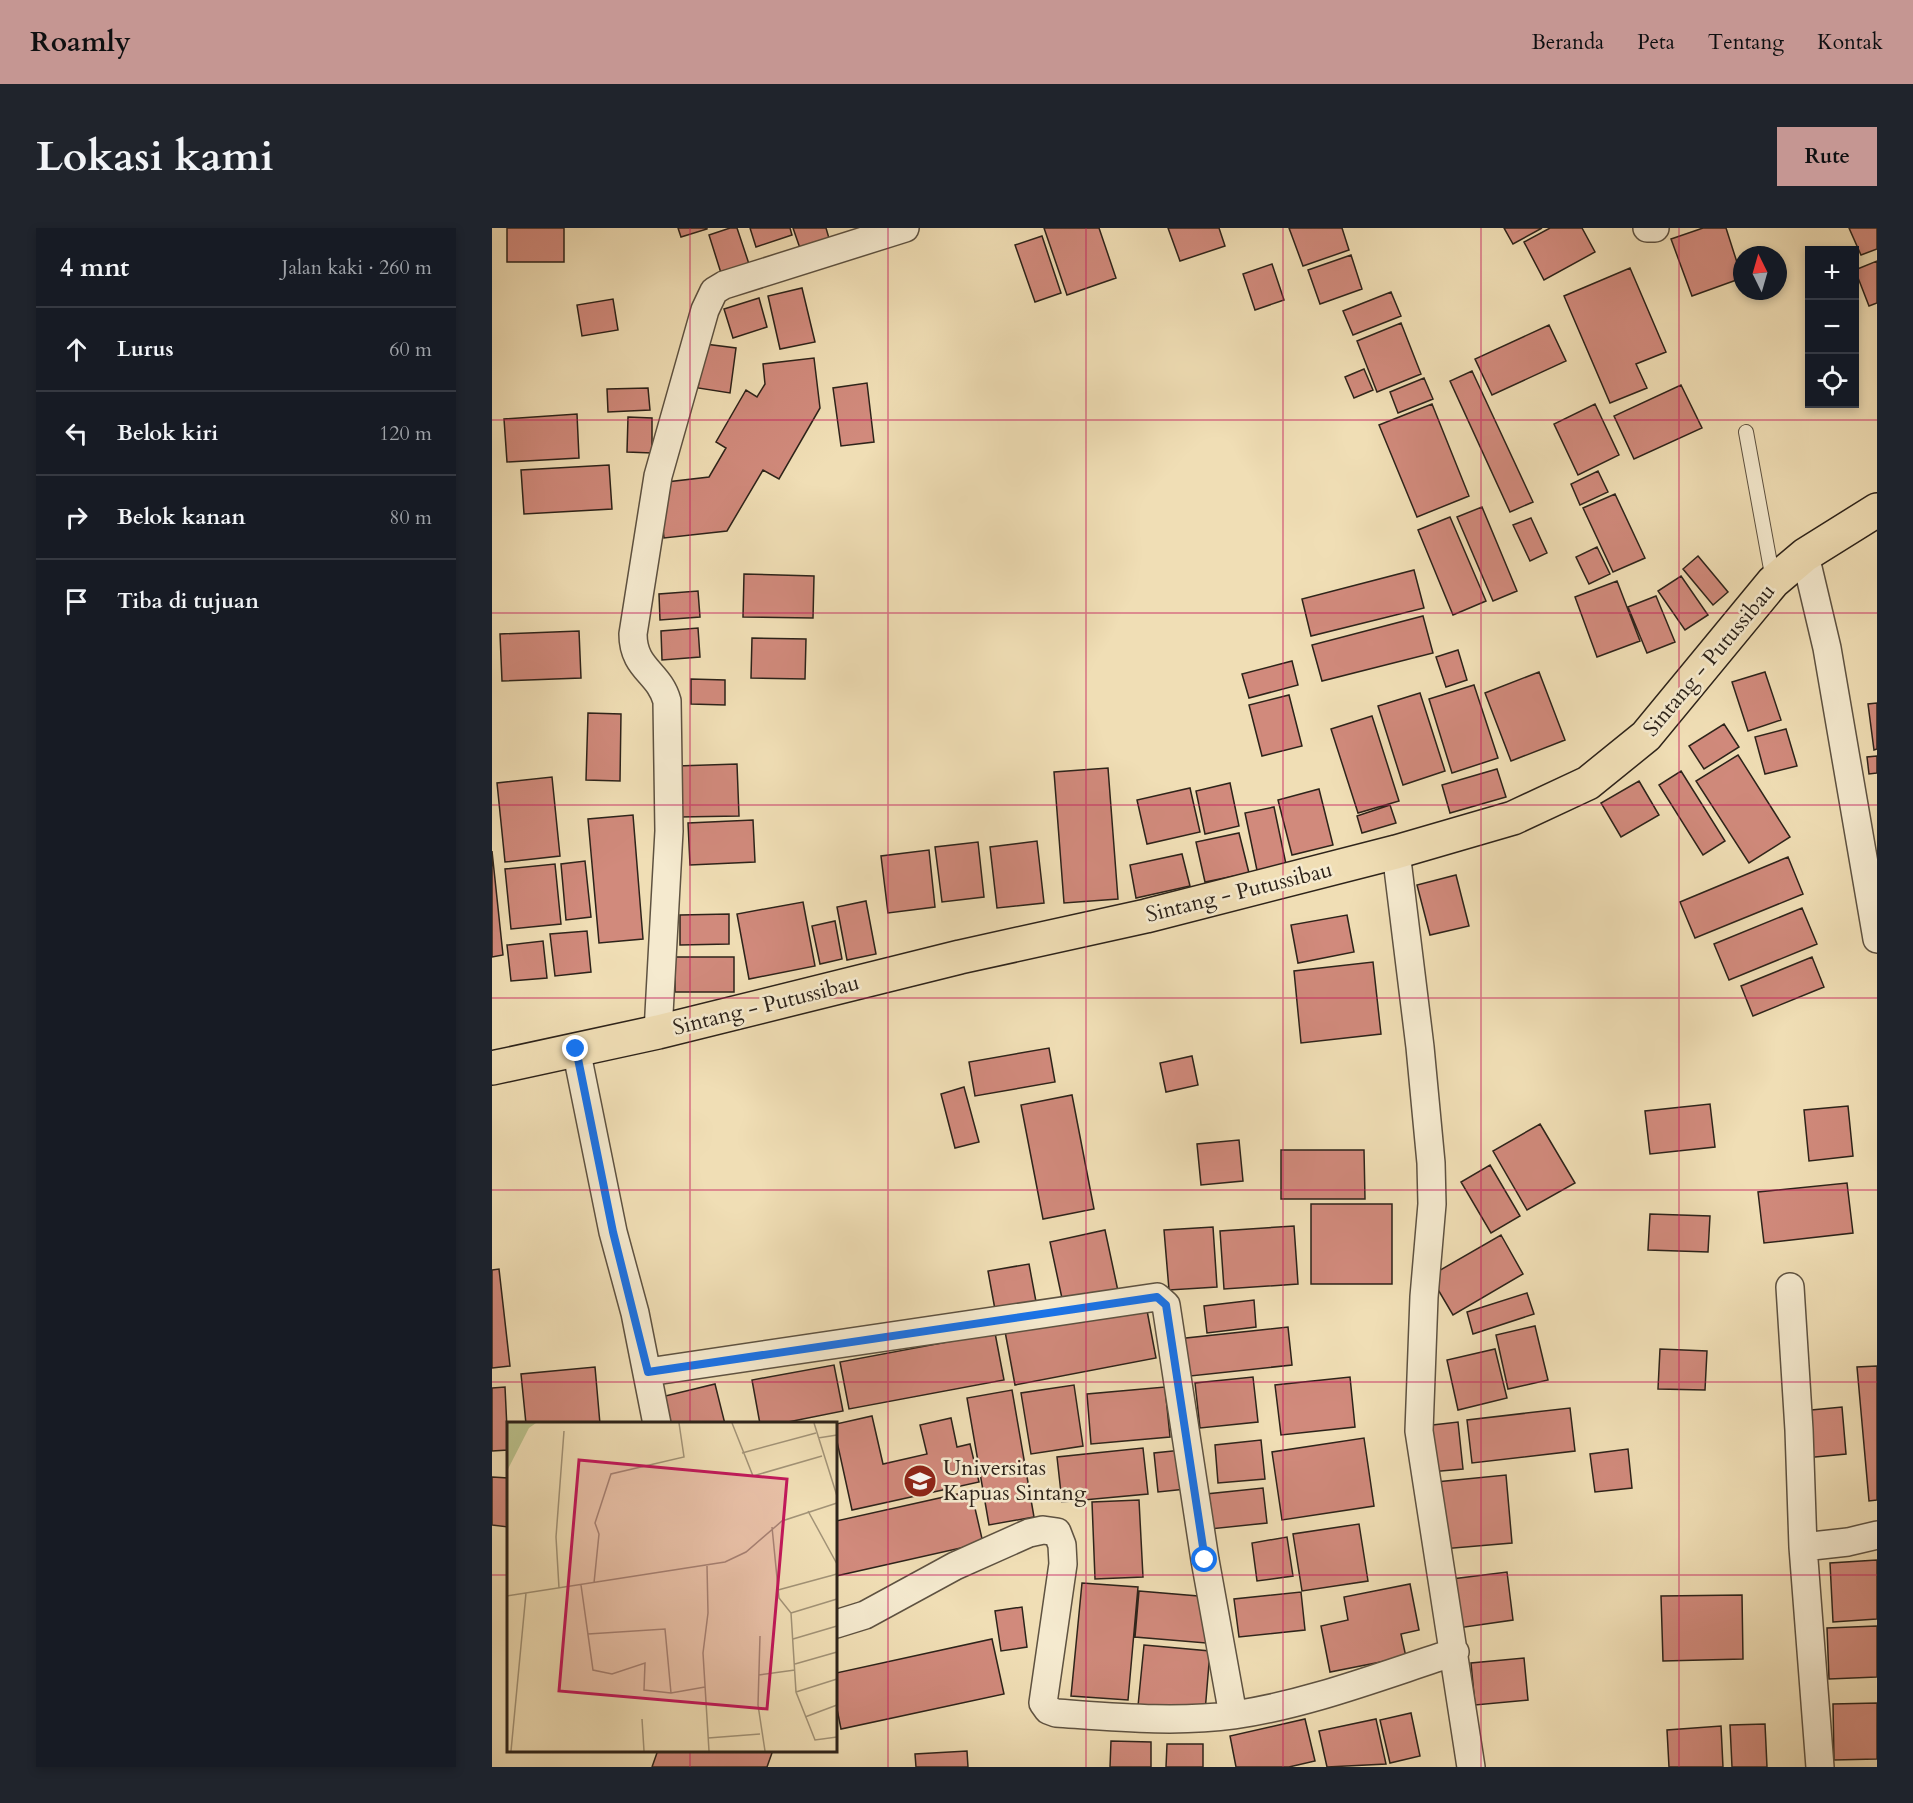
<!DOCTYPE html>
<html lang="id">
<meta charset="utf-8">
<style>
body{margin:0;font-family:Cardo,serif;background:#20242c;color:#f1f3f6}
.controls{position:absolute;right:18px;top:18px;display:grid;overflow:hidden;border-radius:0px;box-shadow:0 3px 9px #0003}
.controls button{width:54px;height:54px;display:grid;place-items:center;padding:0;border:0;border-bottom:2px solid #363941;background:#171b24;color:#f1f3f6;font:30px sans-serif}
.compass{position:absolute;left:1241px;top:18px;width:54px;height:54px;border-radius:50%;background:#171b24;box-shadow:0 3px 9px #0003;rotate:355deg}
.stop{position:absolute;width:18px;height:18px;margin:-14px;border:4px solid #1a73e8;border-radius:50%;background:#fff}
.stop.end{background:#1a73e8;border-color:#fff;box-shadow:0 2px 6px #0008}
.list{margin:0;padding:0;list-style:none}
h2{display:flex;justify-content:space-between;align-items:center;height:78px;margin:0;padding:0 24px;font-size:26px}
h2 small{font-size:20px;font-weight:400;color:#9ea1a6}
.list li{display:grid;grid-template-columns:39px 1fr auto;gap:18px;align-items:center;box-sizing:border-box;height:84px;padding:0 24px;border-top:2px solid #363941}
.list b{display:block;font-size:22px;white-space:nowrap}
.list em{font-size:20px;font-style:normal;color:#9ea1a6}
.icon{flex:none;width:33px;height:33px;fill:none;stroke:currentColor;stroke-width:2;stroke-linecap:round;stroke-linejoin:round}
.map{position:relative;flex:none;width:1385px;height:1539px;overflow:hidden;border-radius:0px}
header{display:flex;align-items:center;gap:36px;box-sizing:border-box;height:84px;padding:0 30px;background:#c59692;color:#111}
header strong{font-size:28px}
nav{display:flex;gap:33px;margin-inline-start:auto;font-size:21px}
.intro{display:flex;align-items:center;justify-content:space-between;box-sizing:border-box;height:144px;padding:0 36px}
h1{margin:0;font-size:42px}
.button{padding:15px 27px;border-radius:0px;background:#c59692;color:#111;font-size:21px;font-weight:700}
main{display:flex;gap:36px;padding:0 36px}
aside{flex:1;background:#171b24;border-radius:0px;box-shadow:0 3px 9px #0003}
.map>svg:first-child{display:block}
</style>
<header>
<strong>Roamly</strong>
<nav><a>Beranda</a><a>Peta</a><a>Tentang</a><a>Kontak</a></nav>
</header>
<div class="intro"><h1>Lokasi kami</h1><a class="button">Rute</a></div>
<main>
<aside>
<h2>4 mnt<small>Jalan kaki · 260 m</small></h2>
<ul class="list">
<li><svg class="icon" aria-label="ahead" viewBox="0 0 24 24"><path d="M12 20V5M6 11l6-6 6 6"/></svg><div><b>Lurus</b></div><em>60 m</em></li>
<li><svg class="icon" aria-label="left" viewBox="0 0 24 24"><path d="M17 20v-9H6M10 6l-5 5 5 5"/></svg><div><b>Belok kiri</b></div><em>120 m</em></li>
<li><svg class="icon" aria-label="right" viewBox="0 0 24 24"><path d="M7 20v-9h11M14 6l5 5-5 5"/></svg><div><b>Belok kanan</b></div><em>80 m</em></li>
<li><svg class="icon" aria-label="arrive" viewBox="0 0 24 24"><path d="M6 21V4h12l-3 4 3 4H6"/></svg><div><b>Tiba di tujuan</b></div></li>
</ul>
</aside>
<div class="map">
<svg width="1385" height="1539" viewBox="0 0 1385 1539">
<rect width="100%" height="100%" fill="#f0deb5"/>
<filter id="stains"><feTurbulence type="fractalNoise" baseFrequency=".00333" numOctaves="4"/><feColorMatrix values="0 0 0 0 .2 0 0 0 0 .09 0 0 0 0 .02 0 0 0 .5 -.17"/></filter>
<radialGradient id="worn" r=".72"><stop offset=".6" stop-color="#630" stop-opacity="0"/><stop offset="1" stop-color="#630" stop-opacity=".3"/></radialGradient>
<path fill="#d18a7c" stroke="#2d231a" stroke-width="1.5" d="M 15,0 L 72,0 L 72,34 L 15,34 Z
M 186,0 L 215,0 L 215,1 L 189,9 Z
M 238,0 L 245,0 L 257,36 L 229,45 L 217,7 Z
M 258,0 L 298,0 L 300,7 L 264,19 Z
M 301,0 L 334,0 L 339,17 L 310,26 Z
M 552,0 L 607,0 L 624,50 L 575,67 Z
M 676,0 L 727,0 L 733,18 L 688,33 Z
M 797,0 L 850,0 L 857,22 L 811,38 Z
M 1012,0 L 1050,0 L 1021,16 Z
M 1058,0 L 1090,0 L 1103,24 L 1052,52 L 1032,14 Z
M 1211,0 L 1234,0 L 1250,50 L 1200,68 L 1179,11 Z
M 1357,0 L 1385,0 L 1385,21 L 1369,27 Z
M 550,8 L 569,65 L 543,74 L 523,17 Z
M 859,27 L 870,61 L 828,76 L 816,42 Z
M 1385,33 L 1385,75 L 1377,78 L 1363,42 Z
M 780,36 L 792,72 L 763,82 L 751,46 Z
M 1138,40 L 1174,124 L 1144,136 L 1155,160 L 1118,175 L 1072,68 Z
M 310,60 L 323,114 L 288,121 L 276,68 Z
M 899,64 L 909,88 L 861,107 L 851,83 Z
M 267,70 L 275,99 L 241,110 L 232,81 Z
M 121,71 L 126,102 L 90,108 L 85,77 Z
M 909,95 L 929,146 L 885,164 L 865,113 Z
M 1057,97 L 1074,133 L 1000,167 L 983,131 Z
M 213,116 L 244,120 L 238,165 L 206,160 Z
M 322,130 L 328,180 L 287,251 L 271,242 L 235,303 L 172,310 L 166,255 L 217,249 L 234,220 L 224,214 L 254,162 L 265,169 L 273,156 L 271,136 Z
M 872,141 L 881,162 L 862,170 L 853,149 Z
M 980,143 L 1041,274 L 1018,284 L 958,153 Z
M 932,150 L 941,171 L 906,185 L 898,164 Z
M 375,155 L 382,214 L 349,218 L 341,160 Z
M 1189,157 L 1210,200 L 1142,231 L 1122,188 Z
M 156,160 L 158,182 L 116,184 L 115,161 Z
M 940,176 L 977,268 L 925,289 L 887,197 Z
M 1103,176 L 1127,227 L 1086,247 L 1062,196 Z
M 85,186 L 87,230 L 15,234 L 12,191 Z
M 136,189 L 160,190 L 160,225 L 135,224 Z
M 117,237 L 120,281 L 32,286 L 29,242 Z
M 1106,243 L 1116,264 L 1088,277 L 1079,256 Z
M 1123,266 L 1153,330 L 1121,344 L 1091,280 Z
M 990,279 L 1025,363 L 1001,373 L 965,289 Z
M 958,289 L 994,373 L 961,387 L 926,302 Z
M 1039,290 L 1055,325 L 1038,333 L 1021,297 Z
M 1105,319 L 1118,346 L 1097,356 L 1084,329 Z
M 1206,328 L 1236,364 L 1221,377 L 1191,341 Z
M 922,342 L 932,380 L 819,408 L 810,371 Z
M 252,346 L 322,348 L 321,390 L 251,389 Z
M 1189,348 L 1216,387 L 1193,402 L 1166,363 Z
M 1125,353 L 1148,413 L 1105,429 L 1083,369 Z
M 206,363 L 208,389 L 168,392 L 167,366 Z
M 1164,368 L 1183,414 L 1155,425 L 1136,379 Z
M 931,388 L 941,425 L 830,453 L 820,417 Z
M 206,400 L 208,429 L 170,432 L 169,403 Z
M 87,403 L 89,450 L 10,453 L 8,406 Z
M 260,410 L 314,411 L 313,451 L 259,450 Z
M 966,422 L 975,452 L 954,459 L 944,429 Z
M 800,433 L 806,457 L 757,470 L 750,446 Z
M 1047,444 L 1073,512 L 1019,533 L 993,465 Z
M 1273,444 L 1289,492 L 1256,503 L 1240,454 Z
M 199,451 L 233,452 L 233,477 L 199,476 Z
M 982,457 L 1006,530 L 960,545 L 937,471 Z
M 928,465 L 953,543 L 911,557 L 886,478 Z
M 797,467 L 810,518 L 770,528 L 757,477 Z
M 1385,475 L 1385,521 L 1382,522 L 1376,476 Z
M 96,485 L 129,486 L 128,553 L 94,552 Z
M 880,488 L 907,573 L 866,585 L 839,501 Z
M 1232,496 L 1247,519 L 1212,541 L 1197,518 Z
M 1294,501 L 1305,538 L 1273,546 L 1263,509 Z
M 1246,527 L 1298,609 L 1257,635 L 1204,553 Z
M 1385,528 L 1385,545 L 1377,546 L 1375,529 Z
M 245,536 L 247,588 L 187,589 L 185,538 Z
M 616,540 L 626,671 L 572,675 L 562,544 Z
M 1005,541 L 1014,569 L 958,585 L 950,557 Z
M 1189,543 L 1233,613 L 1211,627 L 1167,557 Z
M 60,549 L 68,628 L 13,634 L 5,555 Z
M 1147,553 L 1167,587 L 1129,609 L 1109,575 Z
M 738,555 L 747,598 L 713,606 L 704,563 Z
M 698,560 L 708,604 L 655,616 L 645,572 Z
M 827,561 L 841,617 L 800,627 L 786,572 Z
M 898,577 L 904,595 L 870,605 L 865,588 Z
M 782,579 L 795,641 L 766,647 L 753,585 Z
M 141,587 L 151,711 L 107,715 L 96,591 Z
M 261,592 L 263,634 L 198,637 L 196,595 Z
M 747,605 L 757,645 L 713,654 L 704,614 Z
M 545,613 L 552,675 L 505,680 L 498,619 Z
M 486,614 L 492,669 L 450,674 L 443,619 Z
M 437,622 L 443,679 L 396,685 L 389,628 Z
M 0,623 L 11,727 L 0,729 Z
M 690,626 L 698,658 L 644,670 L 638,637 Z
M 1296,629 L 1311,666 L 1203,710 L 1188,674 Z
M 93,633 L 99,689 L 74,692 L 69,636 Z
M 63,636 L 69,696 L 19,701 L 13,641 Z
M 964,647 L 977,698 L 938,707 L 925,657 Z
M 374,673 L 384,726 L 355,732 L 345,679 Z
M 311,674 L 323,738 L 257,751 L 245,686 Z
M 1310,680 L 1325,716 L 1237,752 L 1222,716 Z
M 237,686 L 237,716 L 188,717 L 188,687 Z
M 855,687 L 862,724 L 806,735 L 799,697 Z
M 343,693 L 350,731 L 328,736 L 320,698 Z
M 95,703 L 99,744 L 63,748 L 58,706 Z
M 51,713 L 55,750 L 19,753 L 15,717 Z
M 183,729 L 242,729 L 242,764 L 183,764 Z
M 1320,729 L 1332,759 L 1261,788 L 1249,758 Z
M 881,734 L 889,806 L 809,815 L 802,743 Z
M 557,820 L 563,854 L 483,868 L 477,834 Z
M 700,828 L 706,857 L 674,864 L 668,835 Z
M 472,859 L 487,914 L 463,920 L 449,866 Z
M 580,867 L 602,981 L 551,991 L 529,877 Z
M 1218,876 L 1223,919 L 1158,926 L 1153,883 Z
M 1356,878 L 1361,928 L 1317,933 L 1312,882 Z
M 1048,896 L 1083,955 L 1035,982 L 1001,923 Z
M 747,912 L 751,953 L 709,957 L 705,916 Z
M 789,922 L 872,922 L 873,971 L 789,971 Z
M 998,937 L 1028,988 L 999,1005 L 969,954 Z
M 1355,955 L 1361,1005 L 1272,1015 L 1266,964 Z
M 819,976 L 900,976 L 900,1056 L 819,1056 Z
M 1158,986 L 1218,988 L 1216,1024 L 1156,1022 Z
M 802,998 L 806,1056 L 732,1061 L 728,1003 Z
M 721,999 L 725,1059 L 677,1062 L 672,1002 Z
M 613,1002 L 626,1063 L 571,1075 L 558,1014 Z
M 1009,1007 L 1031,1046 L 961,1087 L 938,1048 Z
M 537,1036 L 545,1079 L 504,1087 L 496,1043 Z
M 7,1041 L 18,1138 L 0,1140 L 0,1042 Z
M 1035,1065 L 1042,1086 L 981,1106 L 975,1084 Z
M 653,1072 L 664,1130 L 523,1157 L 512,1098 Z
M 762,1072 L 764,1099 L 715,1105 L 712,1078 Z
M 1043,1098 L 1056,1152 L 1016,1161 L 1004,1107 Z
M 796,1099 L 800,1137 L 689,1149 L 685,1111 Z
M 503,1105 L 512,1152 L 357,1181 L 348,1134 Z
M 1003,1121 L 1015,1170 L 966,1182 L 955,1132 Z
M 1168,1121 L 1215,1123 L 1213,1162 L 1166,1161 Z
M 342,1137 L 351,1183 L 286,1196 L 268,1196 L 260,1152 Z
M 1385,1138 L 1385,1272 L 1377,1273 L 1365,1139 Z
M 103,1139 L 108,1196 L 34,1196 L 29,1146 Z
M 761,1149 L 766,1194 L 708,1200 L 703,1155 Z
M 858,1149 L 863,1199 L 789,1207 L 783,1157 Z
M 223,1156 L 233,1196 L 172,1196 L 165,1170 Z
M 582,1157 L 591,1218 L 539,1226 L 529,1165 Z
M 13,1159 L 16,1222 L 0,1223 L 0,1160 Z
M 673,1159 L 678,1209 L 599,1216 L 595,1166 Z
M 520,1162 L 542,1289 L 497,1297 L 475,1170 Z
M 1350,1179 L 1354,1226 L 1313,1230 L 1309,1183 Z
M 1078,1180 L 1083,1223 L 980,1235 L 975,1192 Z
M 380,1188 L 391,1236 L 435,1226 L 428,1197 L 459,1190 L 465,1219 L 478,1216 L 487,1254 L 360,1282 L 344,1209 L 344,1196 Z
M 966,1194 L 971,1241 L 938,1244 L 932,1198 Z
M 872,1210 L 882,1278 L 790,1292 L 780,1224 Z
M 769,1212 L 773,1251 L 726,1255 L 723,1217 Z
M 651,1220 L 656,1266 L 570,1274 L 565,1229 Z
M 1136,1221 L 1140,1260 L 1103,1264 L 1098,1226 Z
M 690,1222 L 694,1261 L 666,1264 L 662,1225 Z
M 1014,1247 L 1020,1315 L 950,1321 L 944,1254 Z
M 0,1249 L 16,1250 L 16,1299 L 0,1297 Z
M 771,1260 L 775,1295 L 718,1301 L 714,1266 Z
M 479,1263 L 491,1315 L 344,1348 L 344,1293 Z
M 647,1272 L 651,1349 L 603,1351 L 600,1274 Z
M 867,1296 L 876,1353 L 810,1363 L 801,1306 Z
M 795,1309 L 801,1348 L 765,1353 L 760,1315 Z
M 1385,1332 L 1385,1391 L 1341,1394 L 1338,1335 Z
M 1015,1344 L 1021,1392 L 966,1400 L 960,1351 Z
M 590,1355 L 646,1359 L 636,1472 L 579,1468 Z
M 918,1356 L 927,1402 L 909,1406 L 914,1429 L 838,1444 L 829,1398 L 856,1392 L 852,1369 Z
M 647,1363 L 718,1369 L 714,1415 L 643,1409 Z
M 809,1364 L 813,1402 L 747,1409 L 742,1371 Z
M 1250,1367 L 1251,1431 L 1171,1433 L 1169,1368 Z
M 530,1379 L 535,1419 L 509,1423 L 503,1383 Z
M 1385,1398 L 1385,1449 L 1337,1451 L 1335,1400 Z
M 500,1411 L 512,1466 L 349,1501 L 344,1476 L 344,1445 Z
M 652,1417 L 718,1423 L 713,1484 L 646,1478 Z
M 1032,1430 L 1036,1472 L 983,1477 L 979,1435 Z
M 1385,1475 L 1385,1531 L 1342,1532 L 1341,1476 Z
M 919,1485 L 928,1528 L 898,1535 L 888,1492 Z
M 813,1491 L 823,1533 L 797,1539 L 744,1539 L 738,1508 Z
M 884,1491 L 894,1536 L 835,1539 L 827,1503 Z
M 1273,1496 L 1275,1539 L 1240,1539 L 1238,1497 Z
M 1229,1498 L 1231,1539 L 1177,1539 L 1175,1502 Z
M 619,1513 L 659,1514 L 659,1539 L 618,1539 Z
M 675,1516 L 711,1516 L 711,1539 L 674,1539 Z
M 166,1522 L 281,1522 L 275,1539 L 160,1539 Z
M 475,1523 L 476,1539 L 424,1539 L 423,1526 Z"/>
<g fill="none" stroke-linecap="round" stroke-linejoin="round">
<defs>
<path id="service" d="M 1254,204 L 1281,352"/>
<path id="minor" d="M 1155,0 L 1163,0
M 1313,327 L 1335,420 L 1385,711
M 904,624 L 928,819 L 939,935 L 940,976 L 932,1069 L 927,1203 L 979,1539
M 166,804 L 177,603 L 175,473 C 167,444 141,441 141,406 L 166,248 L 213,82 L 222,63 L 232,57 L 413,0
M 84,821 L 121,1004 L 143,1085 L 165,1196
M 1298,1059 L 1307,1202 L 1311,1319 L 1328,1539
M 156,1144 L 665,1069 L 674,1077 L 713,1332 L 741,1487
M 1311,1319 L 1356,1314 L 1385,1307
M 344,1396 L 373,1387 L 463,1338 L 537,1305 L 551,1302 L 565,1304 L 570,1317 L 571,1336 L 551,1475 L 556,1482 L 564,1485 C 622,1489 684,1495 742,1487 C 817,1476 891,1447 963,1424"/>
<path id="trunk" d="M 0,840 L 166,804 L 468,729 L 654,688 L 904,624 L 1021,590 L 1096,555 L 1154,508 L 1281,354 L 1313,327 L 1385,282"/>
</defs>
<use href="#service" stroke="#5e5241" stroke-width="16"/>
<use href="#minor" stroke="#5e5241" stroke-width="30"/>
<use href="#trunk" stroke="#2d231a" stroke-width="36"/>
<use href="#service" stroke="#f5eacf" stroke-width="14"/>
<use href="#minor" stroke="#f5eacf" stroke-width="27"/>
<use href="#trunk" stroke="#f0deb5" stroke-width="33"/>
</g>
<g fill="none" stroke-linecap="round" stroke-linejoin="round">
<path stroke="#1a73e8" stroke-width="8" d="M 84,821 L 121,1004 L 156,1144 L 665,1069 L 674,1077 L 713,1332"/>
</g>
<path fill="none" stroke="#c2185b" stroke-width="1.5" stroke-opacity="0.55" d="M 198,0 L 198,1196M 396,0 L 396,1539M 594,0 L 594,1539M 791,0 L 791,1539M 989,0 L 989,1539M 1187,0 L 1187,1539M 0,192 L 1385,192M 0,385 L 1385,385M 0,577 L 1385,577M 0,770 L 1385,770M 0,962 L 1385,962M 0,1154 L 1385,1154M 0,1347 L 16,1347M 344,1347 L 1385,1347M 198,1522 L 198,1539"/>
<defs>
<symbol id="university-disc" viewBox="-11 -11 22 22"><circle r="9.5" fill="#8f2418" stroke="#f5eacf"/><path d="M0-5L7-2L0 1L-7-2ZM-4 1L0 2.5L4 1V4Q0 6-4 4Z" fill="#fff"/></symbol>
</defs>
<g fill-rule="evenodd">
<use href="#university-disc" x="409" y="1234" width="38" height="38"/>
</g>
<g text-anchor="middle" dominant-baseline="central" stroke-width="5" stroke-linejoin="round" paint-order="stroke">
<g font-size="22" fill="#2d231a" stroke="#f5eacf">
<text transform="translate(1217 432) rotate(-50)">Sintang - Putussibau</text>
<text transform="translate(747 664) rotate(-14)">Sintang - Putussibau</text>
<text transform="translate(274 777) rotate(-14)">Sintang - Putussibau</text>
</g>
<g font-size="22" fill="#2d231a" stroke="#f5eacf" text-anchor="start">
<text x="451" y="1240">Universitas<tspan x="451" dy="25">Kapuas Sintang</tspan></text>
</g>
</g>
<g transform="translate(15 1194)">
<rect width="330" height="330" fill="#f0deb5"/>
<path d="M 0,1 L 29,1 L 22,6 L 0,49 Z" fill="#bbc18c"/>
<path fill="none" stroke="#a29377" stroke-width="1.5" d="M 225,1 L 246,54 L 315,34M 307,1 L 330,74M 311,16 L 330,13M 235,31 L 309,11M 301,89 L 330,142M 265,105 L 272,176 L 284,191 L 289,270 L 308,318 L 330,315M 200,144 L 201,191 L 196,231 L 202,329M 87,161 L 92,112 L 88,101 L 104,52 L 177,35 L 172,1M 74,163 L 86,248 L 105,252 L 138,241 L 137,268 L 164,271 L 198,265M 52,166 L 49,115 L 57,9M 271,168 L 330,152M 0,174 L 218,140 L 239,130 L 275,99 L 330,81M 284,191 L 330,177M 81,212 L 158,207 L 164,271M 253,214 L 251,283 L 258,329M 286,217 L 330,204M 288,242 L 330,230M 252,253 L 288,248M 289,270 L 330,257M 298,295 L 330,283M 135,297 L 137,329M 201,316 L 253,312M 4,329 L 19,171"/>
<path fill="#c2185b" fill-opacity="0.15" stroke="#c2185b" stroke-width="3" d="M 72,38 L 280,57 L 260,287 L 52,269 Z"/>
<rect width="330" height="330" fill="none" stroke="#2d231a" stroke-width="3"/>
</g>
<rect width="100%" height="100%" filter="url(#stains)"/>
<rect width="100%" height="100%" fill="url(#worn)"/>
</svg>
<div class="controls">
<button>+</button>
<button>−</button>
<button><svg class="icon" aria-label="locate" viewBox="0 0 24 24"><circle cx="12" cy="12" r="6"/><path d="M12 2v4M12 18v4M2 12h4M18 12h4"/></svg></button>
</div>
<svg class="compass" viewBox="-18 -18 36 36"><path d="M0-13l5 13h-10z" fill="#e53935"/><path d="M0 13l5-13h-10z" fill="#9ea1a6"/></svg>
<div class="stop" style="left:713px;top:1332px"></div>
<div class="stop end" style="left:84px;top:821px"></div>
</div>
</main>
